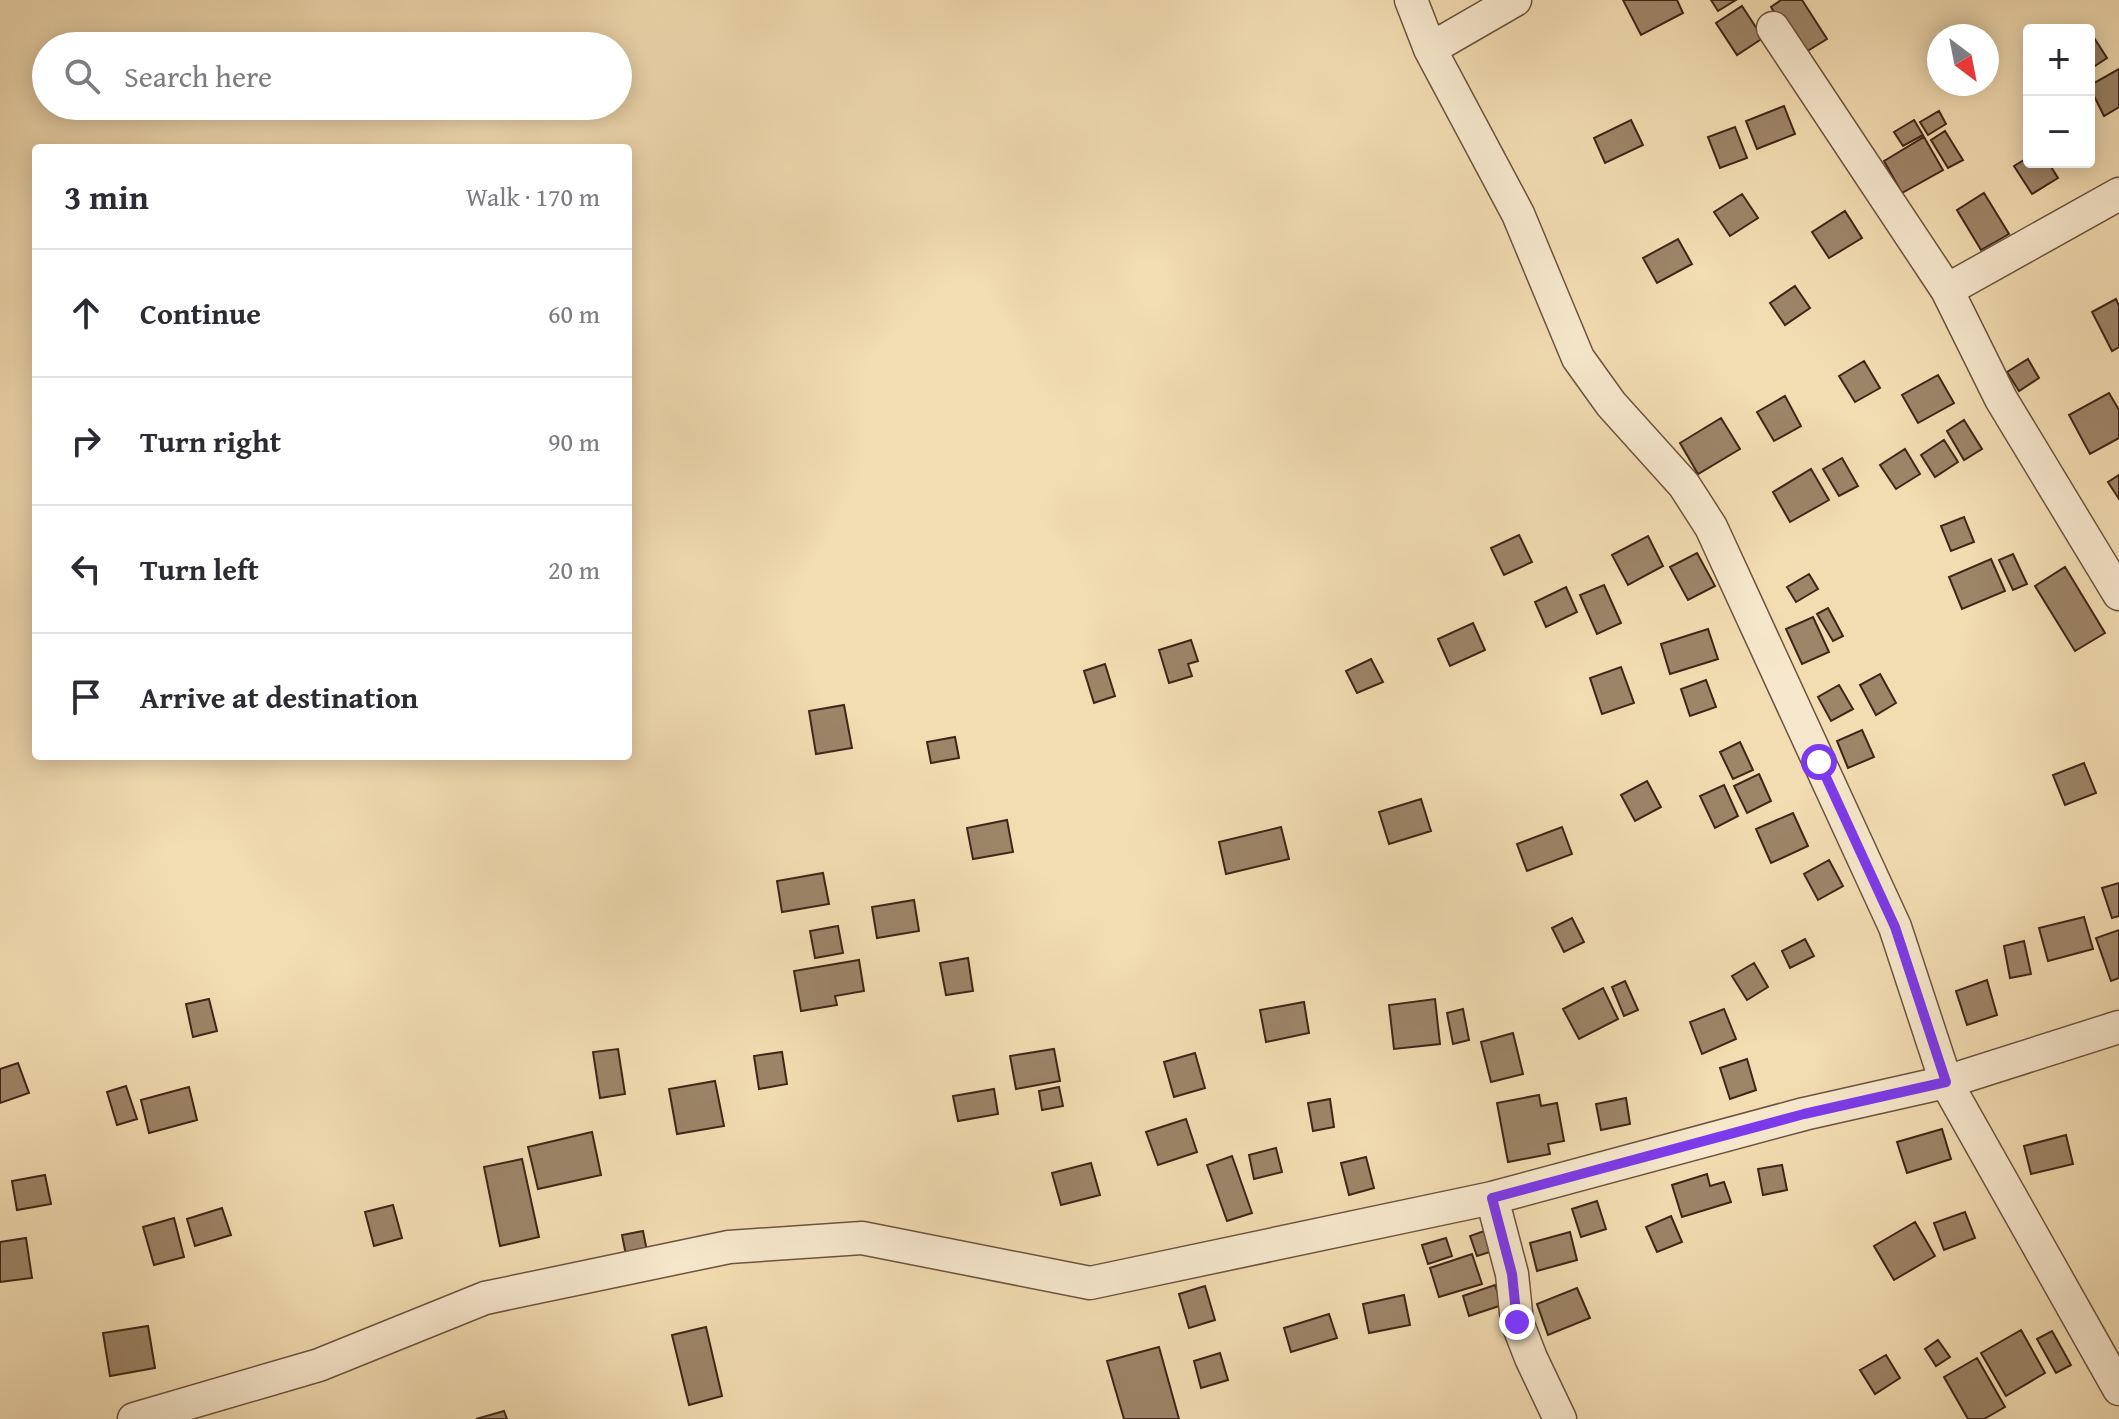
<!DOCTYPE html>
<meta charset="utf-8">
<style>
body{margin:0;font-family:"Gentium Book Plus",serif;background:#f7f7f7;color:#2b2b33}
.controls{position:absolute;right:24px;top:24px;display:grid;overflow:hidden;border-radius:8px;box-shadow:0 4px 20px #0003}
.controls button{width:72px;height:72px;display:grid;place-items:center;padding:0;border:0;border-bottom:2px solid #e1e1e2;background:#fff;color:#2b2b33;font:40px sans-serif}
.compass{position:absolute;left:1927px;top:24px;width:72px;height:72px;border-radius:50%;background:#fff;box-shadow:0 4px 20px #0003;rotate:148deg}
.stop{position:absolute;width:24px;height:24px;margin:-18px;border:6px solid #7c3aed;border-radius:50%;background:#fff}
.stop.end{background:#7c3aed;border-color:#fff;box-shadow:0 2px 8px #0008}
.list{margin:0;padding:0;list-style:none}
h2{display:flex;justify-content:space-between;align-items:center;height:104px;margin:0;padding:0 32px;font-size:34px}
h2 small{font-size:26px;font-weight:400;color:#7c7c81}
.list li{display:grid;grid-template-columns:52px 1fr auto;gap:24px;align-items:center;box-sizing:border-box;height:128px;padding:0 32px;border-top:2px solid #e1e1e2}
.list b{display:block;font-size:30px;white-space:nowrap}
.list em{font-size:26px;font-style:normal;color:#7c7c81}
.icon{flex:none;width:44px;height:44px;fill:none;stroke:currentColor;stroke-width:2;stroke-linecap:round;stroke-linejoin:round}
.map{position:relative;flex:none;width:2119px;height:1419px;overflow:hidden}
.search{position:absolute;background:#fff;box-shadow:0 4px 20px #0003;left:32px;top:32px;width:600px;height:88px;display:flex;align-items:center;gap:20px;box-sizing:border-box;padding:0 28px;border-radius:44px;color:#7c7c81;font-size:30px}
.panel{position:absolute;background:#fff;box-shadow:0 4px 20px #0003;left:32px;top:144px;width:600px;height:616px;border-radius:8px}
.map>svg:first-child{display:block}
</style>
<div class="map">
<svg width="2119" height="1419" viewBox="0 0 2119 1419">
<rect width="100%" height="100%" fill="#f2dcb2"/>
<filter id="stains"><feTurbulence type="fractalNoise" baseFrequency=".0025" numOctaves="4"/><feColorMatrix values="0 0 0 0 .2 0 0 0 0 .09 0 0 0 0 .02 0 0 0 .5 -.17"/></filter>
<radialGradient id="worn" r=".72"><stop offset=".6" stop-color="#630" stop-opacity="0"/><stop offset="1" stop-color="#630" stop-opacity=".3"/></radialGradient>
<path fill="#9d8568" stroke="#402617" stroke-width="2" d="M 1623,0 L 1677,0 L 1683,13 L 1641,35 Z
M 1711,0 L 1736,0 L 1718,11 Z
M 1781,0 L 1802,0 L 1827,39 L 1801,55 L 1771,7 Z
M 1742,6 L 1763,38 L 1737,55 L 1716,23 Z
M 2089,30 L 2107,58 L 2089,70 Z
M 2119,69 L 2119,107 L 2104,116 L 2089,86 Z
M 1784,106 L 1795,134 L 1757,149 L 1746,121 Z
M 1939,111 L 1946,124 L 1928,135 L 1920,122 Z
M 1631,120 L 1643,145 L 1605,163 L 1594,138 Z
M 1914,120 L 1923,135 L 1903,146 L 1894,132 Z
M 1735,127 L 1747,158 L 1720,168 L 1708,137 Z
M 1945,131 L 1963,160 L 1948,168 L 1931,140 Z
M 1924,137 L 1943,170 L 1902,193 L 1884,161 Z
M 2029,157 L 2029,162 L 2048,162 L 2058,178 L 2032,194 L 2014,166 Z
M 1984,193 L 2009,234 L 1981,250 L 1957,210 Z
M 1742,194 L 1758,218 L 1730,236 L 1714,212 Z
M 1845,211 L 1862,238 L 1829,258 L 1812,232 Z
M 1678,239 L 1692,264 L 1657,283 L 1643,258 Z
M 1795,286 L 1810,308 L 1785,325 L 1770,303 Z
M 2116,299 L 2119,306 L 2119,347 L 2112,351 L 2092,312 Z
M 2028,359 L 2039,378 L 2019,391 L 2007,372 Z
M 1864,361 L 1880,388 L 1855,402 L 1839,376 Z
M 1938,375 L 1954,403 L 1918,423 L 1902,395 Z
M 2109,393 L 2119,410 L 2119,438 L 2090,454 L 2069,415 Z
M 1785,396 L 1801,426 L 1774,441 L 1757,412 Z
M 1721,418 L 1740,449 L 1698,474 L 1680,443 Z
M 1964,420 L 1982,449 L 1964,460 L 1947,431 Z
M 1944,440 L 1958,462 L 1935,477 L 1921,455 Z
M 1905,449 L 1920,474 L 1896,489 L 1880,465 Z
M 1842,458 L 1858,486 L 1839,496 L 1823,469 Z
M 1811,469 L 1829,500 L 1790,522 L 1773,492 Z
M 2119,475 L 2119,499 L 2108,482 Z
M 1964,517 L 1974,542 L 1951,551 L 1941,526 Z
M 1519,535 L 1532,562 L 1504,575 L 1491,548 Z
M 1648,536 L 1663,566 L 1628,585 L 1612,555 Z
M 1697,553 L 1715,586 L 1688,600 L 1670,567 Z
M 2013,554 L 2027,584 L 2013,590 L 1999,560 Z
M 1991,559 L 2005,591 L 1962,609 L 1949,577 Z
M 2065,567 L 2105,633 L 2075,651 L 2035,586 Z
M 1809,574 L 1818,589 L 1796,602 L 1787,587 Z
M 1604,585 L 1621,623 L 1597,634 L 1580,595 Z
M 1566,587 L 1577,612 L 1546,627 L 1535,602 Z
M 1828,608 L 1843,636 L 1833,641 L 1817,614 Z
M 1813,617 L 1829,652 L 1802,664 L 1786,629 Z
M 1473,623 L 1485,650 L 1450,666 L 1438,639 Z
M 1708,629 L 1718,659 L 1670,674 L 1661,644 Z
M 1191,640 L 1198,661 L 1188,664 L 1192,676 L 1169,683 L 1159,650 Z
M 1371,659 L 1383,682 L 1357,693 L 1346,671 Z
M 1105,664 L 1115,696 L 1094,703 L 1084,671 Z
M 1621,667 L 1634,703 L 1602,714 L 1590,678 Z
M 1880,674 L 1896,703 L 1876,715 L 1860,685 Z
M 1706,680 L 1716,707 L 1690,716 L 1681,689 Z
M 1839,685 L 1853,709 L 1831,721 L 1818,697 Z
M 844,705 L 852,748 L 816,754 L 809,711 Z
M 1862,730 L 1874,757 L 1848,768 L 1837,741 Z
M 955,737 L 959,758 L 931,763 L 927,742 Z
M 1740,742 L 1753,770 L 1733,779 L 1720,752 Z
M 2084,763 L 2096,793 L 2065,805 L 2053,775 Z
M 1759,774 L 1771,801 L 1747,813 L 1734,786 Z
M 1647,781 L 1661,807 L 1635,821 L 1621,795 Z
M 1724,785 L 1738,816 L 1715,828 L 1700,796 Z
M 1421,799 L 1431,831 L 1389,844 L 1379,812 Z
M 1793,813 L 1808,846 L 1771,863 L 1756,829 Z
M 1007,820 L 1013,852 L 973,859 L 967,828 Z
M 1281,827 L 1289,859 L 1226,874 L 1219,842 Z
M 1562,827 L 1572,854 L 1527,871 L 1517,844 Z
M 1829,860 L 1843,886 L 1818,900 L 1804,874 Z
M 823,873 L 829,904 L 782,912 L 777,881 Z
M 2119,883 L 2119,916 L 2112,918 L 2102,888 Z
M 914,900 L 919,931 L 877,938 L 872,907 Z
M 2084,917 L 2093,949 L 2048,961 L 2039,928 Z
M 1572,918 L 1584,942 L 1564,952 L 1552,928 Z
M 838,926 L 843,953 L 815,958 L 810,931 Z
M 2119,930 L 2119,978 L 2111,981 L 2096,938 Z
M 1805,939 L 1814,956 L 1790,968 L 1782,951 Z
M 2024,941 L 2031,974 L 2010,978 L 2004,946 Z
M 968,958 L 973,991 L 946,995 L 940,963 Z
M 859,960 L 864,991 L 835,996 L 837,1005 L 801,1011 L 794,971 Z
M 1754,963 L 1768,987 L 1747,1000 L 1732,976 Z
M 1987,980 L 1997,1015 L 1967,1025 L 1956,991 Z
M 1625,981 L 1638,1010 L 1624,1016 L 1612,987 Z
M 1603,988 L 1618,1019 L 1579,1039 L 1563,1009 Z
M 209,999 L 217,1031 L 193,1037 L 186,1004 Z
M 1435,999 L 1440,1044 L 1394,1049 L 1389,1005 Z
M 1304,1002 L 1309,1033 L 1266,1042 L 1260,1010 Z
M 1463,1009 L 1469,1040 L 1453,1044 L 1447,1013 Z
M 1724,1009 L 1736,1039 L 1702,1054 L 1690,1022 Z
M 1513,1033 L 1523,1074 L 1491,1082 L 1481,1042 Z
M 618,1049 L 625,1094 L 600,1098 L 593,1052 Z
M 1054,1049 L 1060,1081 L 1016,1089 L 1010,1056 Z
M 782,1052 L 787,1084 L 759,1089 L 754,1056 Z
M 1195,1053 L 1205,1088 L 1174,1097 L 1164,1062 Z
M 1747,1059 L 1756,1090 L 1730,1099 L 1720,1068 Z
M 18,1063 L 29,1093 L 0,1103 L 0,1069 Z
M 715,1081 L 724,1126 L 677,1134 L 669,1089 Z
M 126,1086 L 137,1119 L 117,1125 L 107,1092 Z
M 189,1087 L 197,1120 L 149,1133 L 141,1100 Z
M 1059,1087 L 1063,1106 L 1042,1110 L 1039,1091 Z
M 994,1089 L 998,1114 L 958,1121 L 953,1096 Z
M 1539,1095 L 1541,1106 L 1557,1103 L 1564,1141 L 1548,1144 L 1550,1154 L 1508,1162 L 1497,1103 Z
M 1626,1098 L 1630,1124 L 1601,1130 L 1596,1104 Z
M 1330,1099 L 1334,1127 L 1313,1131 L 1308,1103 Z
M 1186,1119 L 1197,1152 L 1158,1165 L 1146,1132 Z
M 1942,1129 L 1951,1159 L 1907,1173 L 1897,1142 Z
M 592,1132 L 601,1175 L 538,1189 L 528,1147 Z
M 2066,1135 L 2073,1164 L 2031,1174 L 2024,1146 Z
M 1276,1148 L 1282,1172 L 1254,1179 L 1249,1155 Z
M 1232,1156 L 1252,1213 L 1227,1221 L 1207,1165 Z
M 1366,1157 L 1374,1188 L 1349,1195 L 1341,1163 Z
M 522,1159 L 539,1237 L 500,1246 L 484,1167 Z
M 1091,1163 L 1100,1195 L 1061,1205 L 1052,1173 Z
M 1782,1165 L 1787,1190 L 1763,1195 L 1758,1169 Z
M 1707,1174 L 1710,1186 L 1724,1182 L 1731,1202 L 1682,1217 L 1672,1185 Z
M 45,1175 L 51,1204 L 17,1210 L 12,1181 Z
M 1597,1201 L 1606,1229 L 1581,1237 L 1572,1209 Z
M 393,1205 L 402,1238 L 374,1246 L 365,1212 Z
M 222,1208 L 231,1235 L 195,1246 L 187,1219 Z
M 1965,1212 L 1975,1238 L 1944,1250 L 1934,1223 Z
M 1671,1216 L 1682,1242 L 1657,1252 L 1646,1227 Z
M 174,1218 L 184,1257 L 154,1265 L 143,1227 Z
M 1915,1222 L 1935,1256 L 1894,1280 L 1874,1246 Z
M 1487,1230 L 1493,1251 L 1477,1256 L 1470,1236 Z
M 643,1231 L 647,1251 L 626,1255 L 622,1235 Z
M 1570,1232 L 1577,1260 L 1537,1271 L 1530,1243 Z
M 26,1238 L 32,1278 L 0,1282 L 0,1242 Z
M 1446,1238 L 1452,1256 L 1428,1264 L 1422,1245 Z
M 1472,1254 L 1482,1284 L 1439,1297 L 1430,1268 Z
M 1495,1285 L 1502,1305 L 1469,1316 L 1463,1296 Z
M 1205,1286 L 1215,1320 L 1189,1328 L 1179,1294 Z
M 1577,1288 L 1590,1318 L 1548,1335 L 1537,1304 Z
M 1404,1295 L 1410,1325 L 1369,1333 L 1363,1304 Z
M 1329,1314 L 1337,1338 L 1291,1352 L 1284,1328 Z
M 148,1326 L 155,1368 L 110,1376 L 103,1333 Z
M 706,1327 L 722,1396 L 689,1405 L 672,1335 Z
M 2021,1330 L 2045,1373 L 2006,1396 L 1981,1353 Z
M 2052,1331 L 2071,1365 L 2056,1373 L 2037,1339 Z
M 1938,1340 L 1950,1357 L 1936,1366 L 1925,1349 Z
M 1159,1347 L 1179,1419 L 1124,1419 L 1107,1361 Z
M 1220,1353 L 1228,1380 L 1201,1388 L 1194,1361 Z
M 1886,1355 L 1900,1378 L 1875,1394 L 1860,1370 Z
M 1977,1358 L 2005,1407 L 1984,1419 L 1968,1419 L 1944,1377 Z
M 504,1411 L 507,1419 L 476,1419 Z"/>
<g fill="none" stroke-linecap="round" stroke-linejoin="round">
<defs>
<path id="minor" d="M 1411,0 L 1430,49 L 1518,214 L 1578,358 L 1611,404 L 1684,485 L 1711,527 L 1895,927 L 1946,1082 L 2119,1389
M 1773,28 L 1947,290 L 2001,399 L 2119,594
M 1430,49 L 1515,0
M 1947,290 L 2119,194
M 1492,1198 L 1512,1274 L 1517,1322 L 1531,1358 L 1560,1419
M 134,1419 L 319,1365 L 485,1298 L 729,1247 L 862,1238 L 1090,1283 L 1492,1198 L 1804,1114 L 1946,1082 L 2119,1027"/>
</defs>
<use href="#minor" stroke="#6c543e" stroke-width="35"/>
<use href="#minor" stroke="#f7e8cd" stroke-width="32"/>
</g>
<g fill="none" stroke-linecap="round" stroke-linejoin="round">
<path stroke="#7c3aed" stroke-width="10" d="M 1517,1322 L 1512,1274 L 1492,1198 L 1804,1114 L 1946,1082 L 1895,927 L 1819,762"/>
</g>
<rect width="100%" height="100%" filter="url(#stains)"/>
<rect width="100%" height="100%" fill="url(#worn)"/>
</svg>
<div class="controls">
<button>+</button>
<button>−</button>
</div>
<svg class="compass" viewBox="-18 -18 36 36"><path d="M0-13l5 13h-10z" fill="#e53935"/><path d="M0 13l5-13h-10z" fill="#7c7c81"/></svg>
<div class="stop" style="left:1819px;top:762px"></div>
<div class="stop end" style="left:1517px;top:1322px"></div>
<div class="search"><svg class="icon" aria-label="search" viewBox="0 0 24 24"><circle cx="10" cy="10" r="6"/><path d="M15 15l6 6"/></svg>Search here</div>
<section class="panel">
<h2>3 min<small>Walk · 170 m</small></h2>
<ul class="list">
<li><svg class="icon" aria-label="ahead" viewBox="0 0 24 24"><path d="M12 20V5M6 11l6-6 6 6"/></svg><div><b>Continue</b></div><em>60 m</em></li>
<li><svg class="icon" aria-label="right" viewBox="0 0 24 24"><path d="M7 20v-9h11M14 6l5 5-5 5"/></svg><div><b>Turn right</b></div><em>90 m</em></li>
<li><svg class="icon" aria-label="left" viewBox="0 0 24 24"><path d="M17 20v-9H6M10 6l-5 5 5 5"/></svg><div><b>Turn left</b></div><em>20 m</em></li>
<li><svg class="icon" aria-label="arrive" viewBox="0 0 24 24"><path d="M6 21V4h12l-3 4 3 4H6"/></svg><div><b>Arrive at destination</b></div></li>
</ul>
</section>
</div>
